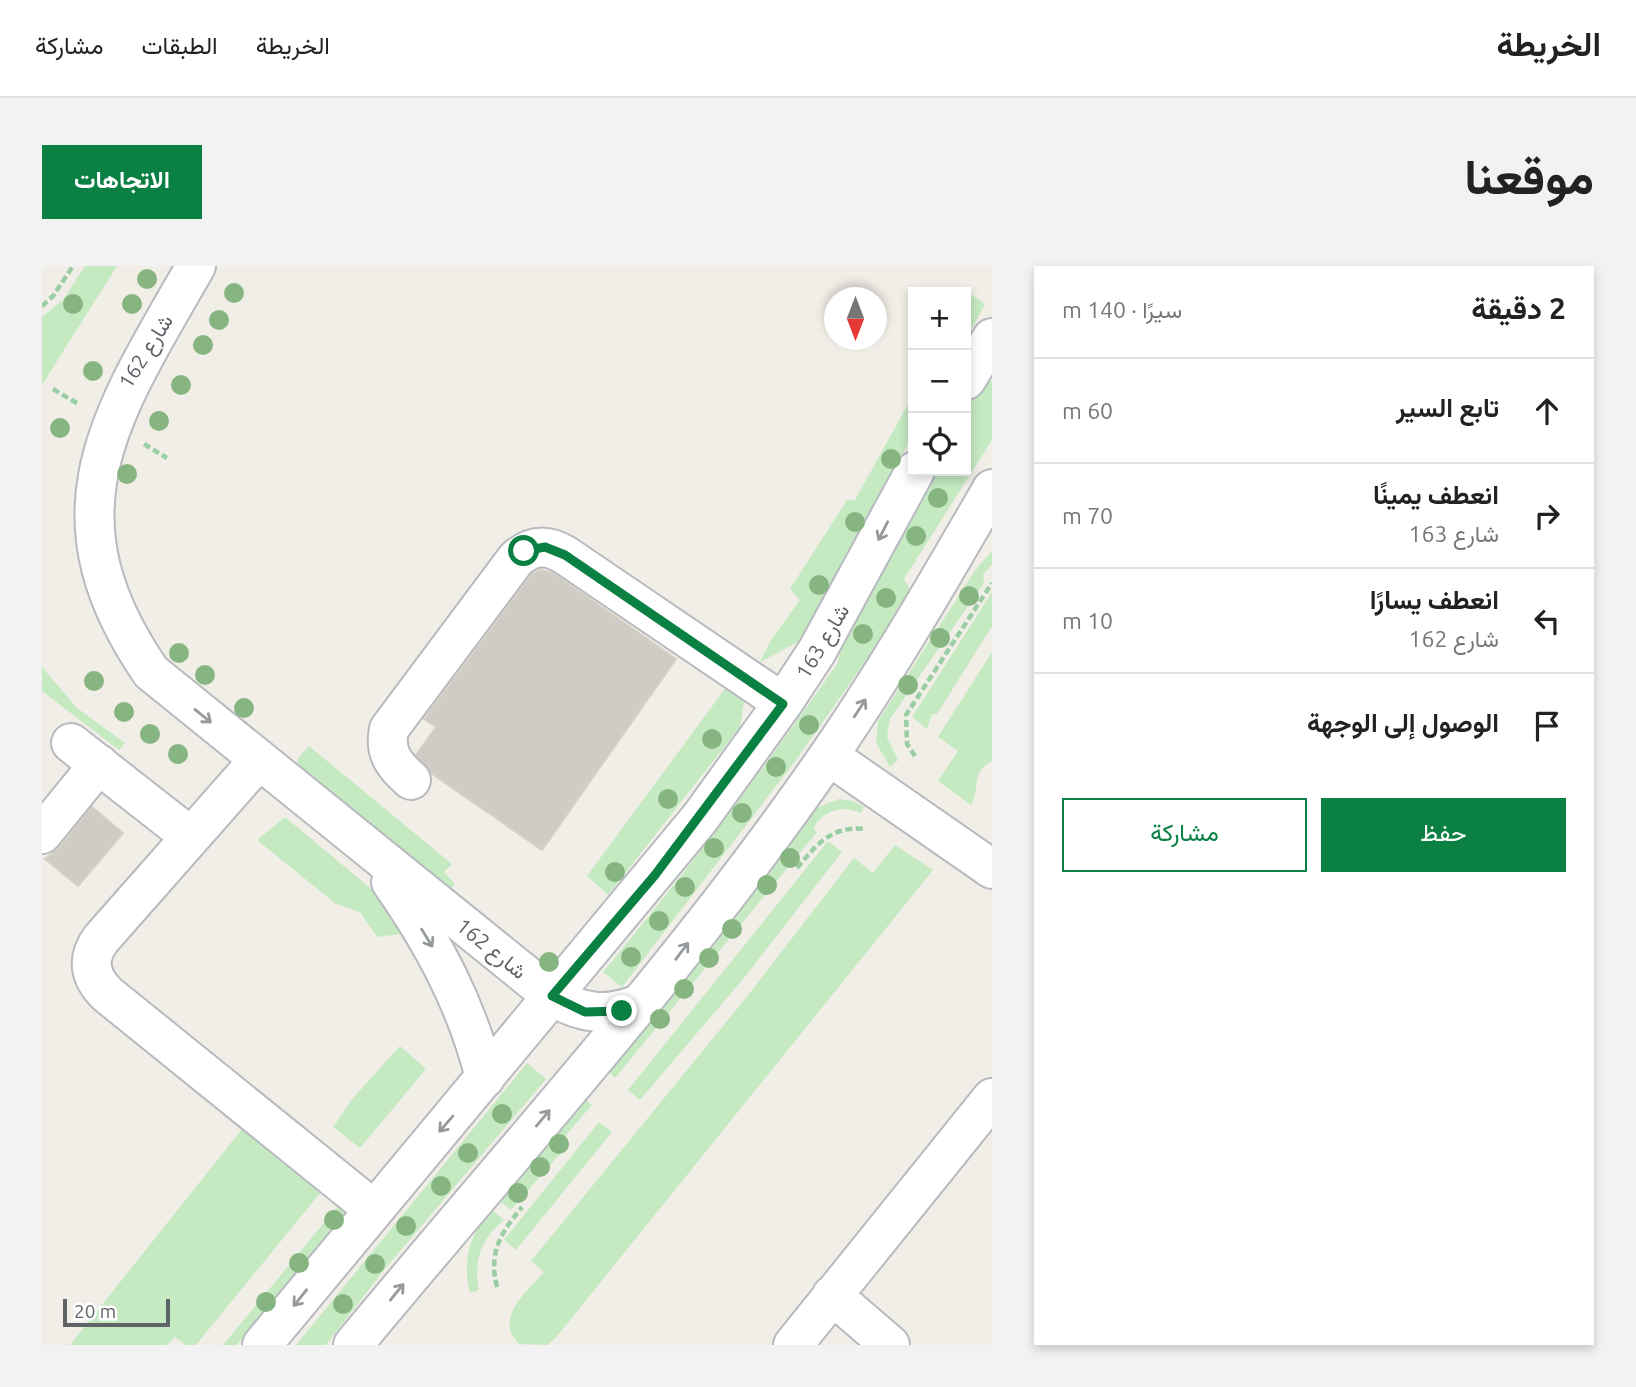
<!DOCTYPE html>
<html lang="ar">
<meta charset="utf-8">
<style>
body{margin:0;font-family:Ubuntu,Vazirmatn,sans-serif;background:#f2f2f2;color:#222;direction:rtl}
.controls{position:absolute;right:21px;top:21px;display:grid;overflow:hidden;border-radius:0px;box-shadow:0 4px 10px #0003}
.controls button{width:63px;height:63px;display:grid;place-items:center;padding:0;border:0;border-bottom:2px solid #e0e0e0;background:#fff;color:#222;font:35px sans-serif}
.compass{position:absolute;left:782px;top:21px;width:63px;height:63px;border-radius:50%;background:#fff;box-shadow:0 4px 10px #0003;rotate:180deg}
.scale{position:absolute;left:21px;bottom:18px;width:107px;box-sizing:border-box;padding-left:7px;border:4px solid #5e6368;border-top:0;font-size:19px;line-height:24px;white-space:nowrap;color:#5e6368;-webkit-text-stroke:5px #fff;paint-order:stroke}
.stop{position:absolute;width:21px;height:21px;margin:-16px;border:5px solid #0b8043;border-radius:50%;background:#fff}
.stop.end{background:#0b8043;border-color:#fff;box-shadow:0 2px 7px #0008}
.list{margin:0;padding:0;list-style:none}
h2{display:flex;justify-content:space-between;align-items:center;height:91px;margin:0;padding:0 28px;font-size:30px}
h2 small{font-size:23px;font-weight:400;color:#767676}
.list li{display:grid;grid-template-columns:46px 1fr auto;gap:21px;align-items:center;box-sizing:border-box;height:105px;padding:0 28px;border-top:2px solid #e0e0e0}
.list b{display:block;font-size:26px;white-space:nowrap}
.list p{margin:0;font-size:23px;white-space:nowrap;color:#767676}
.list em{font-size:23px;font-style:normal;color:#767676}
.actions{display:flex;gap:14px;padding:21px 28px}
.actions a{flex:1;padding:16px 0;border:2px solid #0b8043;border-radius:0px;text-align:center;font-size:24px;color:#0b8043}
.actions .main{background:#0b8043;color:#fff}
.icon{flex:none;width:38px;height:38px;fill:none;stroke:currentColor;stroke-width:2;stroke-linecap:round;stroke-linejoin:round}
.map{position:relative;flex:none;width:950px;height:1079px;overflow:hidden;direction:ltr;border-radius:0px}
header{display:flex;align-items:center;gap:42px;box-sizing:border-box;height:98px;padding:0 35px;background:#fff;border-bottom:2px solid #e0e0e0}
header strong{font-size:33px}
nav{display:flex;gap:38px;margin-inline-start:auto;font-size:24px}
.intro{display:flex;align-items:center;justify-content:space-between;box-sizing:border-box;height:168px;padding:0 42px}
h1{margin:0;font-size:49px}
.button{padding:18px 32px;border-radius:0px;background:#0b8043;color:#fff;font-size:24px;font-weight:700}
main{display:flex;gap:42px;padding:0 42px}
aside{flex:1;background:#fff;border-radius:0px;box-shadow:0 4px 10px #0003}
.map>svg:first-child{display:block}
</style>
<header>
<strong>الخريطة</strong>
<nav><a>الخريطة</a><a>الطبقات</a><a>مشاركة</a></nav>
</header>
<div class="intro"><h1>موقعنا</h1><a class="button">الاتجاهات</a></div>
<main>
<aside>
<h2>2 دقيقة<small>سيرًا · 140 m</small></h2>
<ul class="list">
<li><svg class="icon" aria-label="ahead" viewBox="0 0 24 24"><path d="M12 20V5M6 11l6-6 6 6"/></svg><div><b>تابع السير</b></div><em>60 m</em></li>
<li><svg class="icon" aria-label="right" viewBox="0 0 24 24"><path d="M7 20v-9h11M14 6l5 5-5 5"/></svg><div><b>انعطف يمينًا</b><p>شارع 163</p></div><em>70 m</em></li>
<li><svg class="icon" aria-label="left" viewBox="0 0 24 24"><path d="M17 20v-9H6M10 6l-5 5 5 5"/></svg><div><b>انعطف يسارًا</b><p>شارع 162</p></div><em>10 m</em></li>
<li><svg class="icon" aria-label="arrive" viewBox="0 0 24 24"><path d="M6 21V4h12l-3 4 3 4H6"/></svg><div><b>الوصول إلى الوجهة</b></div></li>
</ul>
<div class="actions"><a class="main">حفظ</a><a>مشاركة</a></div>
</aside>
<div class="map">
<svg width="950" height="1079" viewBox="0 0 950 1079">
<rect width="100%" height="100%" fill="#f1eee7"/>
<path fill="#c5eac2" d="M 43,0 L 75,0 L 0,119 L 0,51 L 21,34 Z
M 928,28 L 943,38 L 924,73 L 924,35 Z
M 942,115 L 950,115 L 950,174 L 862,313 L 871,328 L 754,494 L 580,721 L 561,706 C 644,607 721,504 795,398 L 801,374 L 889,205 L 924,205 L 924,132 Z
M 871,129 L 871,169 L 758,375 L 718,396 L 729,374 L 758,334 L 748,323 L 805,234 L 813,234 Z
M 950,285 L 950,299 L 941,308 L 942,317 L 848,453 L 845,471 L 856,494 L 848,501 L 834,477 L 836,455 L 934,303 Z
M 950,326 L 950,360 L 895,448 L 890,448 L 885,463 L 870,451 Z
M 950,386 L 950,495 C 928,506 939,522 929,539 L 896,515 L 916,485 L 896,471 Z
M 0,401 L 35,442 L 83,477 L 77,484 L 0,425 Z
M 688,416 L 702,437 L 698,461 L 566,629 L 545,610 Z
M 267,480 L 410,598 L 402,606 L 413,618 L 405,628 L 255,504 L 256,492 Z
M 797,533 L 810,535 L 822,541 L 819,547 C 799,539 783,544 771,562 L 775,566 L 573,812 L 566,805 L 720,616 L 772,543 Z
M 243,551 L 333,626 L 359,668 L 335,671 L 318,646 L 294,638 L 215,574 Z
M 786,575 L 800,586 L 702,712 L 598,834 L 586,824 Z
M 853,579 L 891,604 L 516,1069 L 506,1079 L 477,1078 C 451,1052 485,1026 502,1006 L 489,995 L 703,733 L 812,592 L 831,607 Z
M 358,780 L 384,803 L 318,882 L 291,861 L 311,832 Z
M 485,797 L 504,813 L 342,1004 L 284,1079 L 254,1079 Z
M 544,834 L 550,839 L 524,869 L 524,881 L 469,944 L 458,935 Z
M 557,856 L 570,866 L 474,984 L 462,974 Z
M 200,863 L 279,926 L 154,1079 L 144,1079 L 133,1071 L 125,1079 L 28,1079 Z
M 300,935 L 310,942 L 195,1079 L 181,1079 Z
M 450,944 L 462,954 C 439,972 431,995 437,1024 L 428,1027 C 420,993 427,969 450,944 Z"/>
<path fill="#cfcbc5" stroke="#d7d0c4" stroke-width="2" d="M 498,304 L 511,307 L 634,393 L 500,584 L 389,507 L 374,489 L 394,461 L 382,453 L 490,308 Z
M 50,541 L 81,567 L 36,620 L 3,593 L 17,582 Z"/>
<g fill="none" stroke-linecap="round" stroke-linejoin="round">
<defs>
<path id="minor" d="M 154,0 C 67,151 0,247 109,406 L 510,730 C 539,748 565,751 597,738
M 924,114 L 950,72
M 29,477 L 149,571
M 787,490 L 950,603
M 216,495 L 59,673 C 44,693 48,711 65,728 L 331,943
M 369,514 C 352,499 342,487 347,463 L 474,293 C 490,279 505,278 523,289 L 741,437
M 0,568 L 57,498
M 349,616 C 392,678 425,739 443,812
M 790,1029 L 848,1079
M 220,1079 L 658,552 L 741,437 L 775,385 L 873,205
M 311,1079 C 472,884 644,697 787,489 C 846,403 898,313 950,223
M 751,1079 L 950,832"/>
</defs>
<use href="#minor" stroke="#b7babe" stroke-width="42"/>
<path stroke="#99cda4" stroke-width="4.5" stroke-dasharray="7 3.5" stroke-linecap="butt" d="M 0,40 L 11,30 L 31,0
M 11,123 L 38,139
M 102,178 L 125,192
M 873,490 L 865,478 L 864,449 L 950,317
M 755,602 C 775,578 790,559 824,563
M 455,1021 C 446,986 459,967 480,941"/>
<use href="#minor" stroke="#fff" stroke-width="38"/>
</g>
<g fill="#87b581">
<circle cx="105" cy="13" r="10"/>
<circle cx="192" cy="27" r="10"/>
<circle cx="31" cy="38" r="10"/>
<circle cx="90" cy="38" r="10"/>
<circle cx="177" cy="54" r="10"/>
<circle cx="161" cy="79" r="10"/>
<circle cx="51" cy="105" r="10"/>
<circle cx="139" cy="119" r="10"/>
<circle cx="117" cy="155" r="10"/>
<circle cx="18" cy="162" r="10"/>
<circle cx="849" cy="193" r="10"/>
<circle cx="85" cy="208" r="10"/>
<circle cx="896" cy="232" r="10"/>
<circle cx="813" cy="256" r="10"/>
<circle cx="874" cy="270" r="10"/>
<circle cx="777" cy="319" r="10"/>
<circle cx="927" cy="330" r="10"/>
<circle cx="844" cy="332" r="10"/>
<circle cx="821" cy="368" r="10"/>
<circle cx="898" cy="372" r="10"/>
<circle cx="137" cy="387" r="10"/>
<circle cx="163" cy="409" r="10"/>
<circle cx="52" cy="415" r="10"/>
<circle cx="866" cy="419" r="10"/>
<circle cx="202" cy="442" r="10"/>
<circle cx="82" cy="446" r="10"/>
<circle cx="767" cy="459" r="10"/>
<circle cx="108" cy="468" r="10"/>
<circle cx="670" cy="473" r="10"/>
<circle cx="136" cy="488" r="10"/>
<circle cx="734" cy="501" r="10"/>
<circle cx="626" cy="533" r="10"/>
<circle cx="700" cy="547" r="10"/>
<circle cx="672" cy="582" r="10"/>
<circle cx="748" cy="592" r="10"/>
<circle cx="573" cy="606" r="10"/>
<circle cx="725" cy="619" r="10"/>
<circle cx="643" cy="621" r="10"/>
<circle cx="617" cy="655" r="10"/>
<circle cx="690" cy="663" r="10"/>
<circle cx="589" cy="691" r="10"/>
<circle cx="667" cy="692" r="10"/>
<circle cx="507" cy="696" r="10"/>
<circle cx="642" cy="723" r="10"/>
<circle cx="618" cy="753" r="10"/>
<circle cx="460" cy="848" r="10"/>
<circle cx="517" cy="878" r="10"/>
<circle cx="426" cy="887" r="10"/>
<circle cx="498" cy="901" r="10"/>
<circle cx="399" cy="920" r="10"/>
<circle cx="476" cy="927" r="10"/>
<circle cx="292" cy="954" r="10"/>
<circle cx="364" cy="960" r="10"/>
<circle cx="257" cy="997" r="10"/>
<circle cx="333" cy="998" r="10"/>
<circle cx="224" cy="1036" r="10"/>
<circle cx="301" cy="1038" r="10"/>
</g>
<defs><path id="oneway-shaft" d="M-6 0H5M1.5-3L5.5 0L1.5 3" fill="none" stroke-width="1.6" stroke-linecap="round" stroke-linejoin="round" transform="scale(1.75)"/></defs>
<g stroke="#969a9d">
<use href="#oneway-shaft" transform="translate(841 265) rotate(117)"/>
<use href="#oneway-shaft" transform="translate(818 442) rotate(-57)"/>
<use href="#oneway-shaft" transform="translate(161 450) rotate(39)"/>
<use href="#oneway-shaft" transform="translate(385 672) rotate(58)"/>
<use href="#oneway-shaft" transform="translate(640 685) rotate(-53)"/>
<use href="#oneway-shaft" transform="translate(501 852) rotate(-50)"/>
<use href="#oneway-shaft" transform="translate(404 858) rotate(131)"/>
<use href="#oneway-shaft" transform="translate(355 1026) rotate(-51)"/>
<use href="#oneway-shaft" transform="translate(258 1032) rotate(129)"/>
</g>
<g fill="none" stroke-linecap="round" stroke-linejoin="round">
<path stroke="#0b8043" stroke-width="9" d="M 482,285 L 503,281 L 523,289 L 741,438 L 613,609 L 510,730 L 543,746 L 580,745"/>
</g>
<g text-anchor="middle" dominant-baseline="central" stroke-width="6" stroke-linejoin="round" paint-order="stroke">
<g font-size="21" fill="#5e6368" stroke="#fff">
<text transform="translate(103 85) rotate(-58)">شارع 162</text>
<text transform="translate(780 375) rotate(-59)">شارع 163</text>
<text transform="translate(450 682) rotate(39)">شارع 162</text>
</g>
</g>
</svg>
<div class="controls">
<button>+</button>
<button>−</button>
<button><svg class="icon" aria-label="locate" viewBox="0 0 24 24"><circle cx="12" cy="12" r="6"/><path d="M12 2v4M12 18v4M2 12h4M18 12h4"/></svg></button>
</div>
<svg class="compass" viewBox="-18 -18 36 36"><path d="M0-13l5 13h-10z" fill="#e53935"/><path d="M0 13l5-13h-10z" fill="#767676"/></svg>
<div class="scale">20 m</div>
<div class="stop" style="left:482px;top:285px"></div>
<div class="stop end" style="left:580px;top:745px"></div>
</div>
</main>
